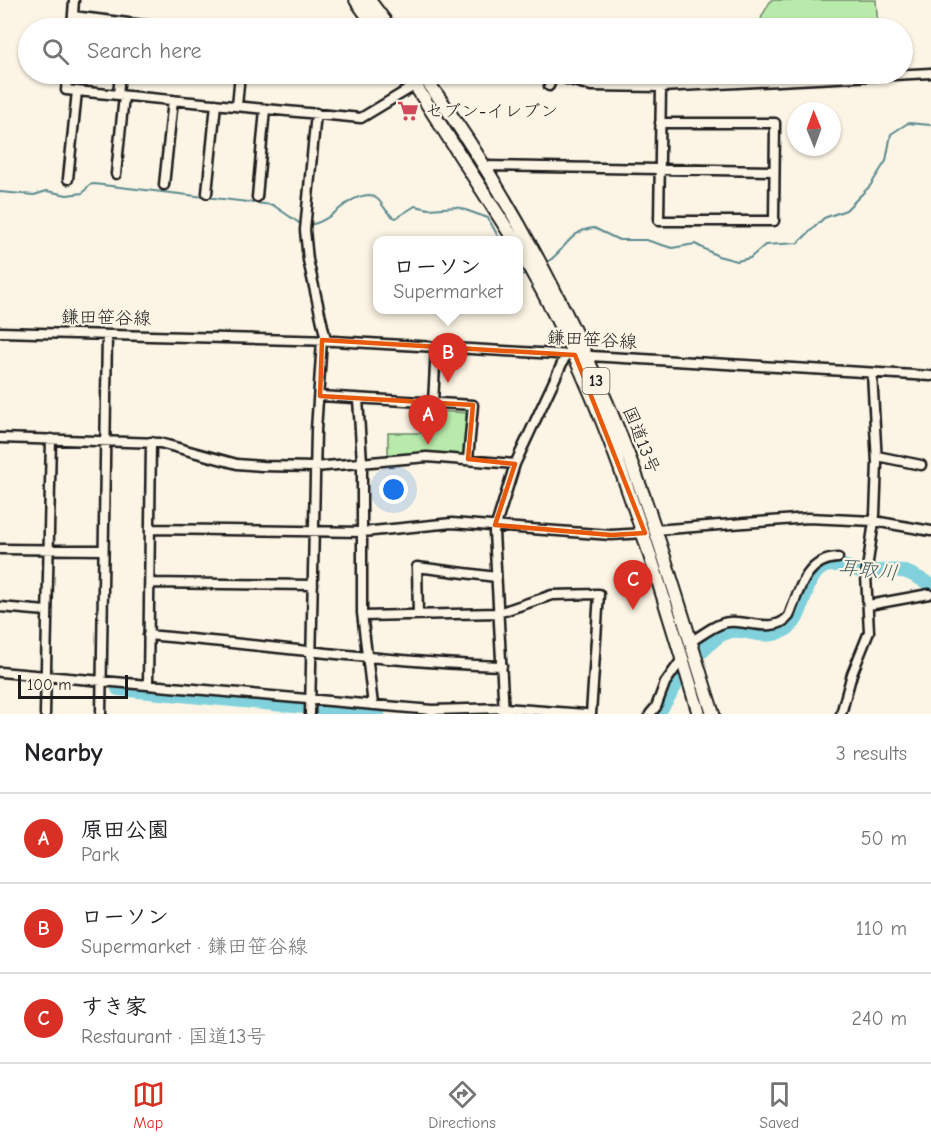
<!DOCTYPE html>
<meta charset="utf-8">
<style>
body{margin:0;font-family:"Comic Neue","Klee One",sans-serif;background:#f2f2f2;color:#202124}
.compass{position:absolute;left:787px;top:102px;width:54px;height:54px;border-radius:50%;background:#fff;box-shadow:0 2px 4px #0004;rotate:359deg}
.scale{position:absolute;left:18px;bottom:15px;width:110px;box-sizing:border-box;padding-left:6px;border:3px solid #1c1c1c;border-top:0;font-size:16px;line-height:21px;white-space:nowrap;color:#1c1c1c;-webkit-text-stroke:4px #fcf5e5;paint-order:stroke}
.you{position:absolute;left:394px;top:490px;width:21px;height:21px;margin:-15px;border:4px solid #fff;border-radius:50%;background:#1a73e8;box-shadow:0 0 0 9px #1a73e833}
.badge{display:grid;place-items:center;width:39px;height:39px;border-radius:50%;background:#d93025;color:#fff;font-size:20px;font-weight:700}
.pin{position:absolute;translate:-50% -50px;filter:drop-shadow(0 2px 3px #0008)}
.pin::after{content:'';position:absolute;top:32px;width:21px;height:18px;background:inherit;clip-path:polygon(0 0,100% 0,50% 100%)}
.popup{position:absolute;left:373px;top:236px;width:150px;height:78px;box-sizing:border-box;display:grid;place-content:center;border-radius:12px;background:#fff;filter:drop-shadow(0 2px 4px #0005);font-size:20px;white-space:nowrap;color:#757577}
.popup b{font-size:22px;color:#202124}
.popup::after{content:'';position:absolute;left:50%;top:100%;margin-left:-12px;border:12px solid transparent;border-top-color:#fff}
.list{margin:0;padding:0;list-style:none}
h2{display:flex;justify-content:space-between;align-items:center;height:78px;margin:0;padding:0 24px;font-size:26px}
h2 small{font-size:20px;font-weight:400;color:#757577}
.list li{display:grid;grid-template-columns:39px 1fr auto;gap:18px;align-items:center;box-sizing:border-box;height:90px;padding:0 24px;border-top:2px solid #e0e0e0}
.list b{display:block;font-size:22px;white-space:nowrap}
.list p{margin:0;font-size:20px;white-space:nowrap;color:#757577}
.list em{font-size:20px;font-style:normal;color:#757577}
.icon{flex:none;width:33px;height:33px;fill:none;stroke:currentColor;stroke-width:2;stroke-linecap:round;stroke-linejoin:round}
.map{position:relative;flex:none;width:931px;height:714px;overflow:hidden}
.search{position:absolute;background:#fff;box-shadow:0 2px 4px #0004;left:18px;right:18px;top:18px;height:66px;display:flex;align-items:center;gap:15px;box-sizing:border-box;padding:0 21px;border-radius:33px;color:#757577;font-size:22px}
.sheet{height:348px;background:#fff}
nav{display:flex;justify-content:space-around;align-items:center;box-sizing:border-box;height:84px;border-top:2px solid #e0e0e0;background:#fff;font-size:16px;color:#757577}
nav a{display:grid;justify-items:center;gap:3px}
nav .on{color:#d93025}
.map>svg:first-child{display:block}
</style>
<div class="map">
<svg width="931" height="714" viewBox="0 0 931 714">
<rect width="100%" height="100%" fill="#fcf5e5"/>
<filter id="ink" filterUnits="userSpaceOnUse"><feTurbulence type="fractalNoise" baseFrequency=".0167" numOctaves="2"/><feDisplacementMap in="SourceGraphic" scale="12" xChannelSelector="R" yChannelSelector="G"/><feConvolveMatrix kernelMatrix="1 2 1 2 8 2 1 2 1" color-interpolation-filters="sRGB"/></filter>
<g filter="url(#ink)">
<path fill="#b8ebab" stroke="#6a8464" stroke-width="1.5" d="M 771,0 L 876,0 L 878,28 L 759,28 L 762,16 Z
M 760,74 L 850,74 L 761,78 Z
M 422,410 L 470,413 L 467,457 L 388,458 L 388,433 L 421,433 Z"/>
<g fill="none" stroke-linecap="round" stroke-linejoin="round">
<path stroke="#59898f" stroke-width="2" d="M 0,192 L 34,195 L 47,191 L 67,195 L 83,193 L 89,185 L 94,184 L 273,205 L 302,225
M 308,225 C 332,223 345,196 369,195 C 384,198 383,214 396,218 L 415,206 L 429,209 L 457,207 L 488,218 L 500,240
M 544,264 C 564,254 568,230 594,228 L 619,240 L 646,240 L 672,248 L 695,244 L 718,256 L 737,261 L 750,258 L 765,245 L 798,243 L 824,218 L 846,210 L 870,186 L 886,161 L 891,134 L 908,123 L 931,125
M 518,275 L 526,274"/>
<path stroke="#81d1dc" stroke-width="14" d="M 703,651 C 737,611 750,645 783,631 C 806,621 801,587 817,572 C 821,567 827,565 833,565 C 843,564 851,569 860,571 C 874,573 888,569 902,571 C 912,573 922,580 931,585
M 118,689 L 378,714
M 658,714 L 679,680"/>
<defs>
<path id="minor" d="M 73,16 L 168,28
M 72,28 L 74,0
M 68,74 L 66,90 L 361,118 L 434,74
M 550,74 L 591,86 L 661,87 L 931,73
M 549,86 L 553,75
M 118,95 L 120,74
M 237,106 L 240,74
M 316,113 L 305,230 L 308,260 L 326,340
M 660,123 L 775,123 L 774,221 L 659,221 L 661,87
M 482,166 L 774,171
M 116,174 L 124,96
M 68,179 L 77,91
M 164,185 L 173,100
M 207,193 L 216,104
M 257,197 L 265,109
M 0,332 L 334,341 L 931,376
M 320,396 L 473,405 L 468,459
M 358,399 L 362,462 L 362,613 L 373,705
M 433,403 L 436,347
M 0,438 L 160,443 L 237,464 L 262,466 L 315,467 L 427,457 L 515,464 L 494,532 L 504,714
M 877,456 L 921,465
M 515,464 L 566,355
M 150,529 L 363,532 L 452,523 L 611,535 L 645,533
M 655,530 L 808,518 L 874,521 L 931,531
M 0,549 L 102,550
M 150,583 L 313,585
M 869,605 L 929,594
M 0,607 L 46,611
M 418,615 L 417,567 L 496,577
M 363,616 L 498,613 L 552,595 L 599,594 L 591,714
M 148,635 C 266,645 384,662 502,666
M 690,642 C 701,636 716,623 729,622 C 747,620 775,634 789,616 C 799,590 806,559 838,558
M 0,672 L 432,710 L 504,708 L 585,714
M 148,684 L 151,442
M 45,714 L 51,439
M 101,714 L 107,335
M 310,714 L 316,430 L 322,340
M 650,714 L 656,707 L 665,683 L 682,659
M 841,714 L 852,674 L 869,632 L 866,575 L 875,515 L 877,463 L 872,373"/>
<path id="highway" d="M 356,0 L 376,28
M 369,0 L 390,28
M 408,74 L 514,240
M 422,74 C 512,196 589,347 641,489 C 668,563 689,639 713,714
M 518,248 C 605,393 650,554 699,714"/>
</defs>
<use href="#minor" stroke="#1c1c1c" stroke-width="13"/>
<use href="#highway" stroke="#1c1c1c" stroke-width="16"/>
<use href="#minor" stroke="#fcf5e5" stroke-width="8"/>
<use href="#highway" stroke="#fcf5e5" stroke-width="12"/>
</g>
</g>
<path fill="none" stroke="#e8590c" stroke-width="4.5" stroke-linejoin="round" d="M 322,340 L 575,355 L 645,533 L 611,535 L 495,525 L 515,464 L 468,459 L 473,405 L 320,396 Z"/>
<defs>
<symbol id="supermarket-bare" viewBox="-9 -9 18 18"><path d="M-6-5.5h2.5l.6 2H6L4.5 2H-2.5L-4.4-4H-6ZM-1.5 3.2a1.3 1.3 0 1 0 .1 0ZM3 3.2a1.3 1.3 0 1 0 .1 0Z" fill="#d1495b" stroke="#fcf5e5" stroke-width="2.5" paint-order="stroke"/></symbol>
</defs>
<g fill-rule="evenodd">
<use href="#supermarket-bare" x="393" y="96" width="30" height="30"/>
</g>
<g text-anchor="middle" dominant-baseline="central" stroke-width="4.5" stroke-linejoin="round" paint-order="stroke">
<rect fill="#fcf5e5" stroke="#5f5d58" stroke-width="1.5" x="582.5" y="368" width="27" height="26" rx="4.5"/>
<g font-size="16" font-weight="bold" fill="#1c1c1c">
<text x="596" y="381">13</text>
</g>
<g font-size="18" fill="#1c1c1c" stroke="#fcf5e5" text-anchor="start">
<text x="425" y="111">セブン-イレブン</text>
</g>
<g font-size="18" fill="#1c1c1c" stroke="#fcf5e5">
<text transform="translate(106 318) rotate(1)">鎌田笹谷線</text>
<text transform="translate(592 340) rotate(3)">鎌田笹谷線</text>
<text transform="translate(641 440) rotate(68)">国道13号</text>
</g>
<g font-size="20" font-style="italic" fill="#3f5b5f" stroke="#fcf5e5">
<text transform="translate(868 570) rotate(6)">耳取川</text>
</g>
</g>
</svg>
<svg class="compass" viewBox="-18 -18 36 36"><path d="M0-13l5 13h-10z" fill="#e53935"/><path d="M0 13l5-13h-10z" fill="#757577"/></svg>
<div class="scale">100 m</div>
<div class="you"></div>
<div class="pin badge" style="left:428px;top:445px">A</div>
<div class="pin badge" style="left:448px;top:383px">B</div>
<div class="popup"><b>ローソン</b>Supermarket</div>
<div class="pin badge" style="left:633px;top:610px">C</div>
<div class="search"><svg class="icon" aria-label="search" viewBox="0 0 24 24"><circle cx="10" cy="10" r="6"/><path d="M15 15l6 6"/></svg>Search here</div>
</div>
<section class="sheet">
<h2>Nearby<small>3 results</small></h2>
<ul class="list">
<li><span class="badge">A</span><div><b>原田公園</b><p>Park</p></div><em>50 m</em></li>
<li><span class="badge">B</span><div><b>ローソン</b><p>Supermarket · 鎌田笹谷線</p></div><em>110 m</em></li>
<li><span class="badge">C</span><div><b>すき家</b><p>Restaurant · 国道13号</p></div><em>240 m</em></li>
</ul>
</section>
<nav>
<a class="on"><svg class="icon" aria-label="map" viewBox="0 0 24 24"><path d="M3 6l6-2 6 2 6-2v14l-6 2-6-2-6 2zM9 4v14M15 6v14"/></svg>Map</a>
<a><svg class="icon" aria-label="directions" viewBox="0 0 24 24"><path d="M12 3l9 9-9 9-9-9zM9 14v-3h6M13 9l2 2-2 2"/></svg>Directions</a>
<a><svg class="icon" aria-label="saved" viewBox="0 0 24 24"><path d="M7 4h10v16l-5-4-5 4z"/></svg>Saved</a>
</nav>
